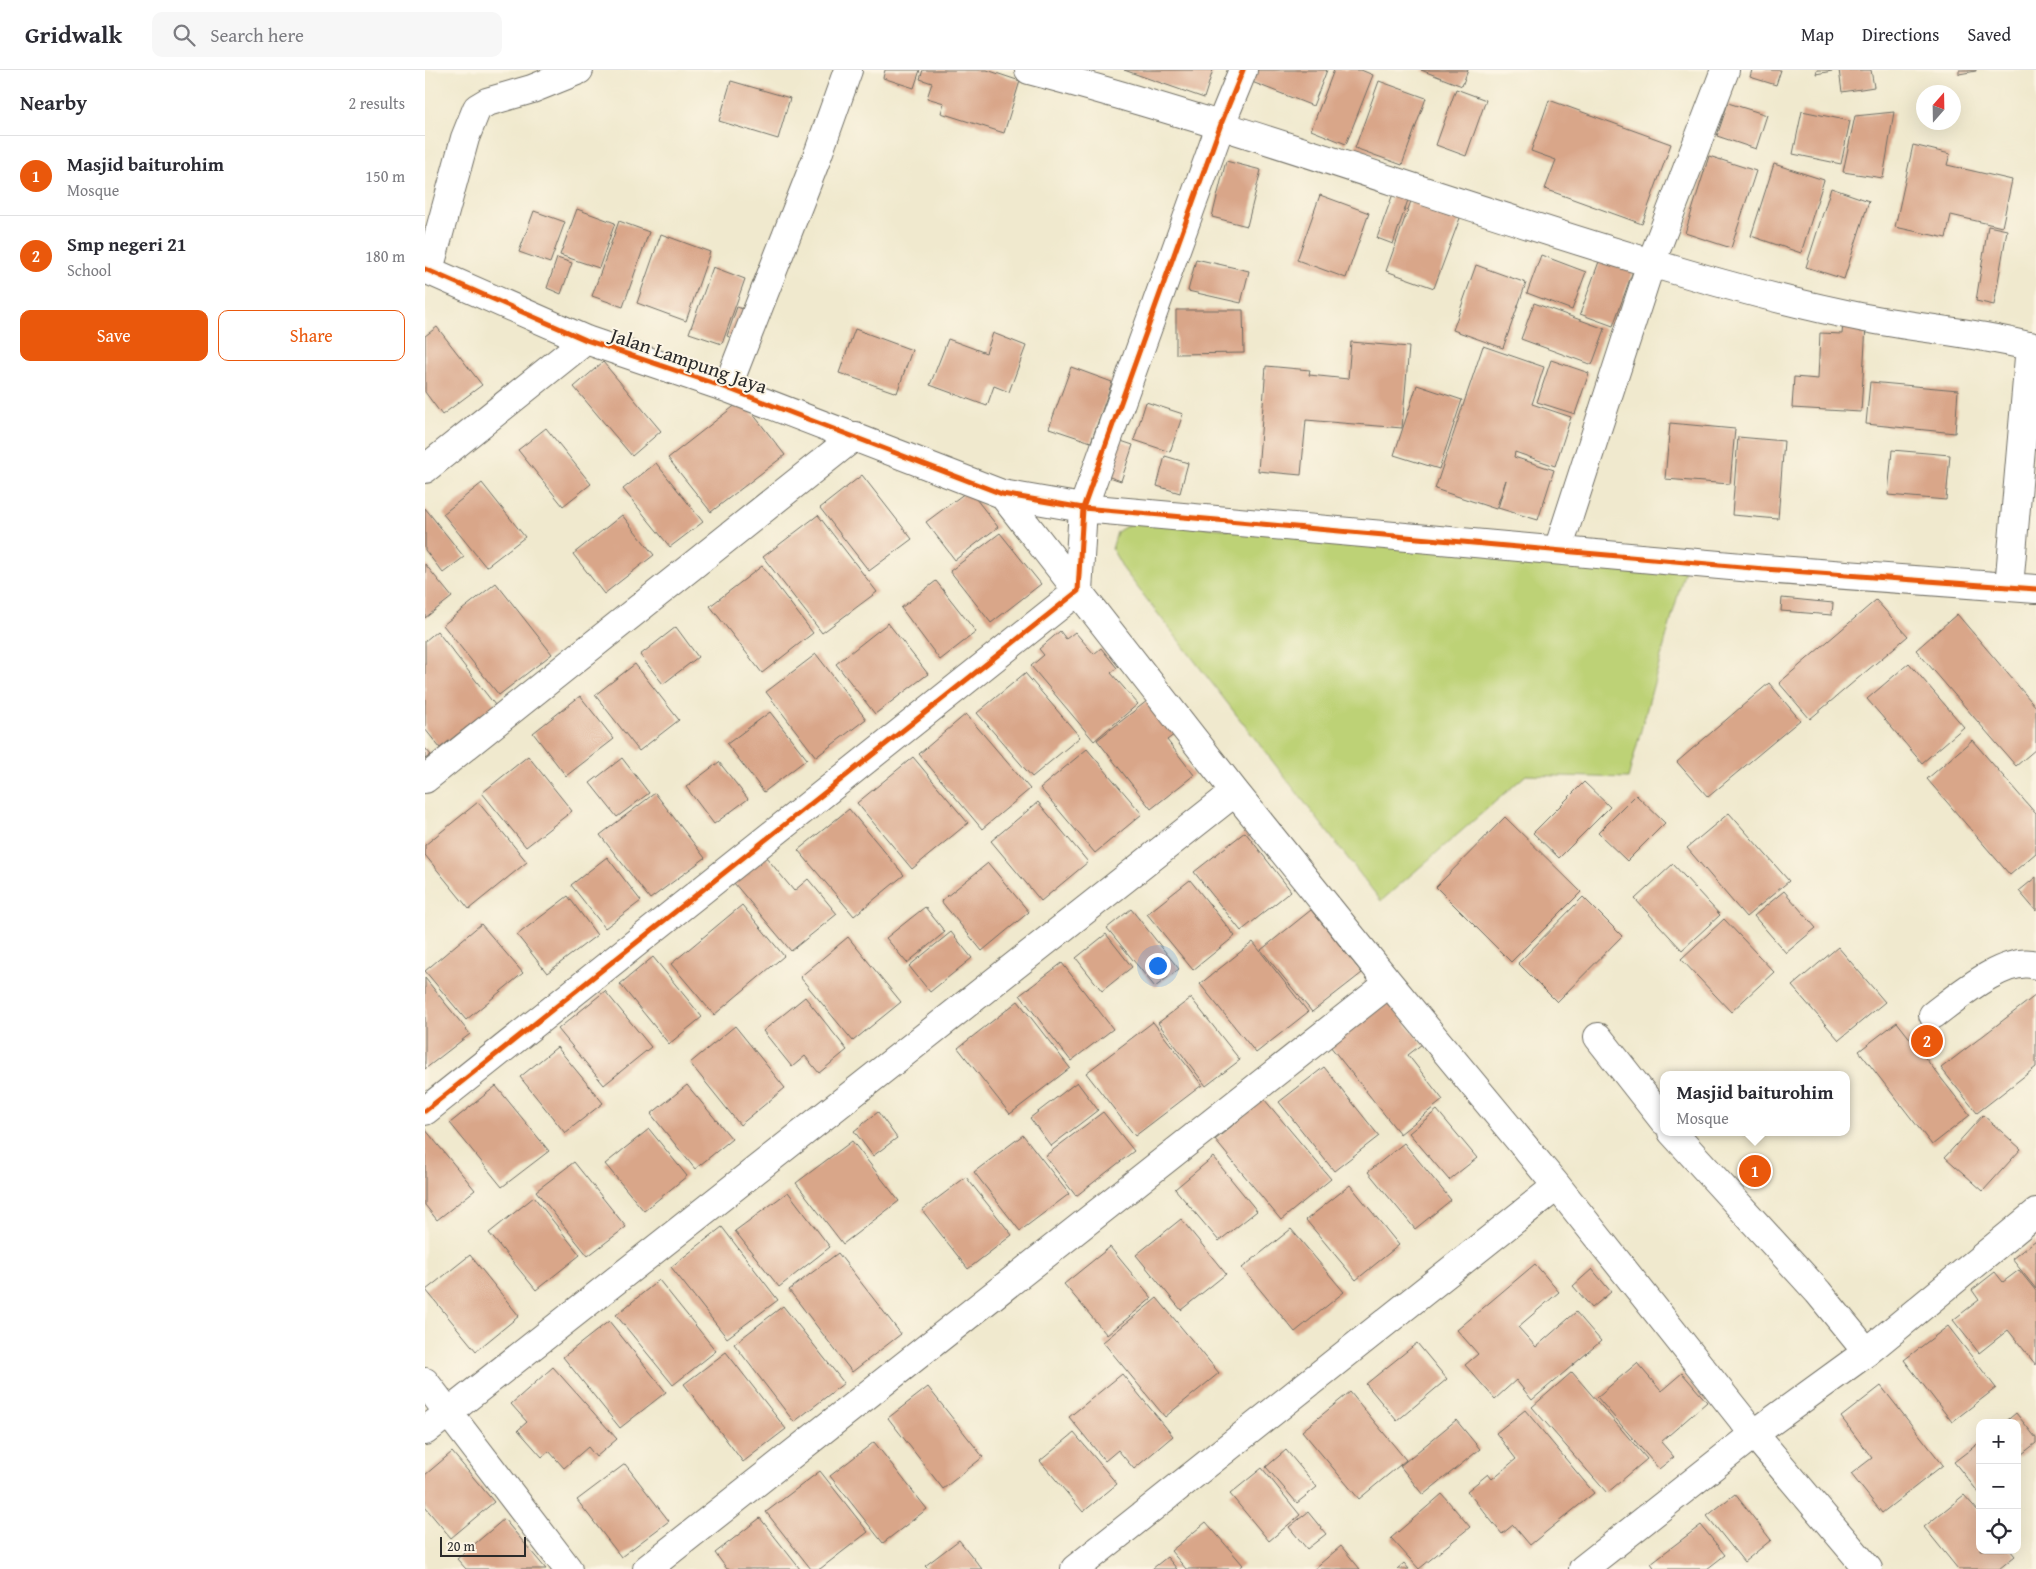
<!DOCTYPE html>
<meta charset="utf-8">
<style>
body{margin:0;font-family:"Gentium Book Plus",serif;background:#f7f7f7;color:#2b2b33}
.controls{position:absolute;right:15px;bottom:15px;display:grid;overflow:hidden;border-radius:10px;box-shadow:0 5px 20px #0002}
.controls button{width:45px;height:45px;display:grid;place-items:center;padding:0;border:0;border-bottom:1px solid #e1e1e2;background:#fff;color:#2b2b33;font:25px sans-serif}
.compass{position:absolute;left:1491px;top:15px;width:45px;height:45px;border-radius:50%;background:#fff;box-shadow:0 5px 20px #0002;rotate:20deg}
.scale{position:absolute;left:15px;bottom:12px;width:86px;box-sizing:border-box;padding-left:5px;border:2px solid #2b2b2b;border-top:0;font-size:14px;line-height:18px;white-space:nowrap;color:#2b2b2b;-webkit-text-stroke:4px #fcf5e5;paint-order:stroke}
.you{position:absolute;left:732px;top:895px;width:18px;height:18px;margin:-12px;border:4px solid #fff;border-radius:50%;background:#1a73e8;box-shadow:0 0 0 8px #1a73e833}
.badge{display:grid;place-items:center;width:32px;height:32px;border-radius:50%;background:#ea580c;color:#fff;font-size:16px;font-weight:700}
.pin{position:absolute;translate:-50% -50%;border:2px solid #fff;box-shadow:0 1px 5px #0006}
.popup{position:absolute;left:1235px;top:1001px;width:190px;height:65px;box-sizing:border-box;display:grid;place-content:center;border-radius:10px;background:#fff;filter:drop-shadow(0 1px 4px #0005);font-size:16px;white-space:nowrap;color:#7c7c81}
.popup b{font-size:19px;color:#2b2b33}
.popup::after{content:'';position:absolute;left:50%;top:100%;margin-left:-10px;border:10px solid transparent;border-top-color:#fff}
.list{margin:0;padding:0;list-style:none}
h2{display:flex;justify-content:space-between;align-items:center;height:65px;margin:0;padding:0 20px;font-size:21px}
h2 small{font-size:16px;font-weight:400;color:#7c7c81}
.list li{display:grid;grid-template-columns:32px 1fr auto;gap:15px;align-items:center;box-sizing:border-box;height:80px;padding:0 20px;border-top:1px solid #e1e1e2}
.list b{display:block;font-size:19px;white-space:nowrap}
.list p{margin:0;font-size:16px;white-space:nowrap;color:#7c7c81}
.list em{font-size:16px;font-style:normal;color:#7c7c81}
.actions{display:flex;gap:10px;padding:15px 20px}
.actions a{flex:1;padding:11px 0;border:1px solid #ea580c;border-radius:10px;text-align:center;font-size:18px;color:#ea580c}
.actions .main{background:#ea580c;color:#fff}
.icon{flex:none;width:28px;height:28px;fill:none;stroke:currentColor;stroke-width:2;stroke-linecap:round;stroke-linejoin:round}
.map{position:relative;flex:none;width:1611px;height:1499px;overflow:hidden}
header{display:flex;align-items:center;gap:30px;box-sizing:border-box;height:70px;padding:0 25px;background:#fff;border-bottom:1px solid #e1e1e2}
header strong{font-size:24px}
nav{display:flex;gap:28px;margin-inline-start:auto;font-size:18px}
.search{width:350px;height:45px;background:#f7f7f7;display:flex;align-items:center;gap:12px;box-sizing:border-box;padding:0 18px;border-radius:10px;color:#7c7c81;font-size:19px}
main{display:flex}
aside{flex:1;background:#fff}
.map>svg:first-child{display:block}
</style>
<header>
<strong>Gridwalk</strong>
<div class="search"><svg class="icon" aria-label="search" viewBox="0 0 24 24"><circle cx="10" cy="10" r="6"/><path d="M15 15l6 6"/></svg>Search here</div>
<nav><a>Map</a><a>Directions</a><a>Saved</a></nav>
</header>
<main>
<aside>
<h2>Nearby<small>2 results</small></h2>
<ul class="list">
<li><span class="badge">1</span><div><b>Masjid baiturohim</b><p>Mosque</p></div><em>150 m</em></li>
<li><span class="badge">2</span><div><b>Smp negeri 21</b><p>School</p></div><em>180 m</em></li>
</ul>
<div class="actions"><a class="main">Save</a><a>Share</a></div>
</aside>
<div class="map">
<svg width="1611" height="1499" viewBox="0 0 1611 1499">
<rect width="100%" height="100%" fill="#fcf5e5"/>
<filter id="ink" filterUnits="userSpaceOnUse"><feTurbulence type="fractalNoise" baseFrequency=".02" numOctaves="2"/><feDisplacementMap in="SourceGraphic" scale="10" xChannelSelector="R" yChannelSelector="G"/><feConvolveMatrix kernelMatrix="1 2 1 2 8 2 1 2 1" color-interpolation-filters="sRGB"/></filter>
<filter id="wash" filterUnits="userSpaceOnUse"><feTurbulence type="fractalNoise" baseFrequency=".0096" numOctaves="4" result="noise"/><feDisplacementMap in="SourceGraphic" scale="20" xChannelSelector="R" yChannelSelector="G"/><feGaussianBlur stdDeviation="1.12" result="paint"/><feColorMatrix in="noise" values="0 0 0 0 0 0 0 0 0 0 0 0 0 0 0 0 0 1.4 0 .05"/><feComposite in="paint" operator="in"/></filter>
<g filter="url(#wash)">
<rect width="100%" height="100%" fill="#f0e9ce"/>
<path fill="#bdd276" stroke="#747e50" d="M 709,451 L 1260,499 L 1203,708 L 1101,705 L 956,831 L 699,500 L 687,479 L 692,462 Z"/>
<g id="blocks">
<path fill="#d9a689" d="M 460,0 L 495,0 L 489,18 L 458,8 Z
M 498,0 L 562,0 L 595,11 L 579,63 L 516,43 L 519,33 L 502,28 L 507,13 L 495,9 Z
M 699,0 L 788,0 L 779,28 Z
M 831,0 L 902,0 L 888,36 L 827,12 Z
M 909,0 L 936,0 L 948,5 L 921,74 L 886,60 Z
M 996,0 L 1043,0 L 1037,16 Z
M 1327,0 L 1356,0 L 1351,15 L 1325,7 Z
M 1392,0 L 1407,0 L 1407,1 L 1391,4 Z
M 1414,0 L 1446,0 L 1449,17 L 1417,22 Z
M 1534,0 L 1551,0 L 1551,1 L 1534,4 Z
M 306,11 L 365,28 L 353,69 L 294,51 Z
M 954,11 L 1001,28 L 977,95 L 930,78 Z
M 1031,19 L 1061,30 L 1041,86 L 1011,75 Z
M 1124,30 L 1246,74 L 1217,154 L 1120,119 L 1131,90 L 1106,81 Z
M 1303,33 L 1342,45 L 1331,79 L 1292,66 Z
M 1377,41 L 1425,51 L 1416,94 L 1368,84 Z
M 1469,42 L 1458,108 L 1418,102 L 1430,46 Z
M 1488,75 L 1525,84 L 1522,95 L 1587,110 L 1577,157 L 1526,145 L 1521,168 L 1470,157 Z
M 1284,86 L 1331,101 L 1306,178 L 1260,163 Z
M 801,91 L 836,100 L 822,156 L 787,147 Z
M 1349,94 L 1399,110 L 1376,183 L 1326,166 Z
M 1406,118 L 1444,131 L 1419,209 L 1381,197 Z
M 969,121 L 984,127 L 968,174 L 952,168 Z
M 895,125 L 944,143 L 921,208 L 872,190 Z
M 986,131 L 1035,148 L 1009,218 L 961,201 Z
M 152,139 L 190,153 L 174,198 L 135,185 Z
M 109,141 L 140,152 L 125,193 L 94,182 Z
M 194,151 L 224,162 L 198,237 L 167,226 Z
M 1563,156 L 1582,160 L 1569,235 L 1551,231 Z
M 236,164 L 285,182 L 261,251 L 212,233 Z
M 1116,185 L 1161,202 L 1147,240 L 1102,223 Z
M 1176,186 L 1209,198 L 1188,256 L 1155,244 Z
M 132,188 L 147,193 L 136,224 L 122,218 Z
M 771,189 L 824,201 L 816,233 L 763,221 Z
M 1051,195 L 1101,213 L 1078,278 L 1028,260 Z
M 288,197 L 320,209 L 297,274 L 264,263 Z
M 1109,233 L 1180,259 L 1167,295 L 1096,269 Z
M 312,237 L 323,241 L 313,270 L 302,266 Z
M 751,240 L 818,240 L 819,283 L 751,284 Z
M 1418,254 L 1441,255 L 1436,342 L 1367,338 L 1369,307 L 1393,309 L 1395,263 L 1417,264 Z
M 12,257 L 57,315 L 17,345 L 0,322 L 0,266 Z
M 430,259 L 487,280 L 472,323 L 414,303 Z
M 568,263 L 601,276 L 584,322 L 569,316 L 562,336 L 505,315 L 523,269 L 561,283 Z
M 926,272 L 984,277 L 977,358 L 881,350 L 876,405 L 833,401 L 841,296 L 885,300 L 884,305 L 923,309 Z
M 1058,276 L 1119,297 L 1107,334 L 1146,347 L 1130,396 L 1090,382 L 1089,387 L 1129,400 L 1113,450 L 1073,438 L 1081,410 L 1071,439 L 1010,419 Z
M 1126,290 L 1164,303 L 1150,344 L 1112,332 Z
M 178,292 L 236,361 L 207,386 L 149,317 Z
M 646,297 L 687,312 L 666,372 L 624,358 Z
M 1445,312 L 1533,320 L 1530,363 L 1441,354 Z
M 992,315 L 1037,330 L 1014,399 L 969,385 Z
M 317,330 L 360,385 L 286,442 L 243,388 Z
M 721,332 L 758,344 L 745,382 L 709,370 Z
M 1245,353 L 1310,359 L 1305,414 L 1240,409 Z
M 121,358 L 166,414 L 138,436 L 93,380 Z
M 1313,367 L 1359,371 L 1353,449 L 1307,445 Z
M 690,369 L 708,375 L 696,411 L 679,405 Z
M 1467,380 L 1525,385 L 1521,430 L 1463,425 Z
M 740,386 L 763,393 L 755,423 L 732,416 Z
M 231,393 L 278,452 L 245,477 L 198,419 Z
M 437,405 L 487,469 L 444,501 L 395,438 Z
M 57,413 L 100,467 L 61,497 L 18,444 Z
M 544,420 L 573,457 L 530,490 L 501,452 Z
M 0,438 L 39,487 L 18,503 L 0,480 Z
M 197,445 L 229,485 L 179,524 L 148,484 Z
M 393,445 L 452,522 L 397,563 L 338,487 Z
M 575,463 L 616,514 L 566,553 L 525,501 Z
M 0,494 L 27,527 L 0,548 Z
M 337,496 L 388,563 L 337,603 L 285,536 Z
M 511,511 L 551,562 L 515,590 L 476,538 Z
M 71,513 L 127,584 L 74,625 L 18,555 Z
M 1357,528 L 1408,533 L 1407,545 L 1356,541 Z
M 1451,530 L 1483,566 L 1385,649 L 1354,613 Z
M 1532,544 L 1611,637 L 1611,679 L 1591,696 L 1491,580 Z
M 463,553 L 503,604 L 450,644 L 411,594 Z
M 251,557 L 273,587 L 238,614 L 215,585 Z
M 12,561 L 70,635 L 15,678 L 0,659 L 0,571 Z
M 635,561 L 641,569 L 650,562 L 669,584 L 676,578 L 692,598 L 686,603 L 713,634 L 669,671 L 606,596 L 619,585 L 614,579 Z
M 391,584 L 441,649 L 391,687 L 341,622 Z
M 1484,593 L 1539,657 L 1497,693 L 1442,629 Z
M 210,594 L 254,650 L 214,681 L 170,625 Z
M 600,603 L 655,667 L 607,707 L 552,643 Z
M 1344,613 L 1375,650 L 1283,727 L 1252,692 Z
M 155,626 L 189,669 L 141,706 L 108,663 Z
M 727,627 L 754,661 L 742,670 L 769,705 L 726,739 L 672,670 Z
M 345,642 L 382,689 L 339,722 L 302,674 Z
M 541,644 L 605,719 L 557,759 L 494,684 Z
M 1547,670 L 1611,744 L 1611,783 L 1585,805 L 1502,709 Z
M 0,678 L 6,685 L 0,689 Z
M 662,679 L 717,744 L 670,783 L 615,718 Z
M 103,686 L 147,741 L 101,777 L 57,723 Z
M 488,687 L 543,753 L 487,799 L 432,733 Z
M 197,688 L 224,723 L 192,747 L 165,713 Z
M 294,692 L 323,729 L 289,754 L 261,717 Z
M 1159,712 L 1185,737 L 1134,788 L 1108,763 Z
M 230,723 L 280,788 L 225,829 L 175,765 Z
M 1211,725 L 1240,753 L 1202,791 L 1173,763 Z
M 53,732 L 102,792 L 44,839 L 0,785 L 0,775 Z
M 613,732 L 663,792 L 616,831 L 566,771 Z
M 424,739 L 479,805 L 429,846 L 373,780 Z
M 1304,743 L 1364,811 L 1321,847 L 1262,778 Z
M 1080,747 L 1156,822 L 1086,892 L 1011,817 Z
M 820,762 L 866,821 L 816,861 L 769,802 Z
M 182,787 L 216,831 L 180,858 L 146,815 Z
M 341,787 L 369,821 L 383,809 L 412,844 L 366,881 L 309,813 Z
M 563,793 L 604,842 L 557,881 L 516,831 Z
M 1248,794 L 1295,845 L 1257,880 L 1210,829 Z
M 1611,807 L 1611,841 L 1594,821 Z
M 765,810 L 810,866 L 768,900 L 722,844 Z
M 1359,821 L 1391,858 L 1361,883 L 1329,846 Z
M 143,826 L 172,865 L 122,903 L 92,865 Z
M 1158,827 L 1197,866 L 1132,932 L 1093,893 Z
M 317,835 L 359,886 L 289,945 L 246,894 Z
M 500,837 L 520,862 L 482,893 L 461,868 Z
M 706,839 L 754,899 L 730,917 L 682,858 Z
M 886,840 L 937,903 L 887,942 L 836,880 Z
M 1299,849 L 1349,902 L 1306,942 L 1256,889 Z
M 56,854 L 98,903 L 41,950 L 0,901 Z
M 526,862 L 547,888 L 505,922 L 484,896 Z
M 681,864 L 707,897 L 677,921 L 651,888 Z
M 423,867 L 476,932 L 428,971 L 375,907 Z
M 828,872 L 883,942 L 831,983 L 775,914 Z
M 1413,877 L 1460,932 L 1414,970 L 1367,916 Z
M 228,887 L 277,947 L 244,974 L 195,914 Z
M 637,893 L 688,959 L 646,991 L 595,925 Z
M 0,908 L 45,964 L 0,999 Z
M 180,921 L 226,977 L 179,1015 L 133,959 Z
M 1611,925 L 1611,997 L 1552,1043 L 1516,998 Z
M 380,927 L 422,980 L 394,1003 L 380,986 L 367,997 L 338,961 Z
M 766,928 L 815,990 L 781,1016 L 733,953 Z
M 593,931 L 645,998 L 585,1044 L 533,978 Z
M 963,931 L 997,974 L 983,985 L 1018,1030 L 975,1064 L 905,976 Z
M 728,952 L 777,1015 L 710,1066 L 661,1003 Z
M 1472,952 L 1545,1045 L 1507,1075 L 1434,981 Z
M 310,956 L 360,1018 L 315,1055 L 265,993 Z
M 132,977 L 178,1033 L 140,1063 L 95,1007 Z
M 899,997 L 954,1066 L 909,1101 L 854,1032 Z
M 652,1012 L 673,1040 L 626,1076 L 605,1048 Z
M 262,1015 L 307,1069 L 270,1099 L 226,1044 Z
M 71,1016 L 124,1081 L 77,1117 L 25,1053 Z
M 839,1029 L 906,1109 L 856,1150 L 790,1070 Z
M 1012,1040 L 1052,1088 L 1024,1110 L 984,1063 Z
M 453,1042 L 472,1068 L 448,1086 L 429,1061 Z
M 678,1042 L 709,1081 L 651,1126 L 620,1086 Z
M 1558,1045 L 1596,1079 L 1558,1121 L 1520,1087 Z
M 0,1059 L 50,1120 L 12,1150 L 0,1135 Z
M 224,1059 L 262,1106 L 219,1141 L 180,1094 Z
M 598,1065 L 644,1124 L 595,1161 L 549,1102 Z
M 427,1071 L 474,1131 L 418,1174 L 371,1113 Z
M 979,1073 L 1026,1130 L 990,1159 L 943,1102 Z
M 788,1087 L 832,1141 L 794,1171 L 750,1119 Z
M 149,1092 L 201,1157 L 163,1186 L 111,1121 Z
M 541,1107 L 587,1165 L 543,1199 L 497,1140 Z
M 925,1115 L 974,1175 L 931,1210 L 881,1150 Z
M 363,1122 L 405,1177 L 354,1217 L 310,1161 Z
M 109,1127 L 155,1185 L 111,1220 L 64,1163 Z
M 756,1149 L 801,1204 L 756,1240 L 711,1185 Z
M 297,1157 L 353,1230 L 302,1268 L 246,1197 Z
M 866,1159 L 919,1222 L 870,1262 L 817,1198 Z
M 1611,1170 L 1611,1219 L 1587,1189 Z
M 685,1177 L 727,1228 L 682,1265 L 639,1214 Z
M 413,1183 L 476,1264 L 427,1302 L 364,1220 Z
M 45,1185 L 94,1246 L 51,1281 L 1,1220 Z
M 1110,1194 L 1134,1222 L 1093,1257 L 1111,1277 L 1151,1242 L 1176,1271 L 1107,1330 L 1091,1310 L 1070,1329 L 1040,1295 L 1053,1284 L 1032,1260 Z
M 1167,1199 L 1186,1222 L 1167,1238 L 1148,1216 Z
M 1594,1200 L 1611,1221 L 1611,1295 L 1583,1260 L 1554,1283 L 1528,1250 L 1554,1230 L 1547,1220 L 1570,1202 L 1578,1212 Z
M 234,1210 L 291,1281 L 248,1315 L 191,1245 Z
M 732,1228 L 794,1303 L 740,1347 L 678,1272 Z
M 358,1236 L 419,1313 L 369,1352 L 309,1274 Z
M 184,1251 L 241,1322 L 195,1358 L 138,1287 Z
M 1523,1256 L 1571,1318 L 1527,1352 L 1479,1290 Z
M 992,1273 L 1022,1309 L 972,1351 L 941,1314 Z
M 301,1282 L 361,1359 L 318,1392 L 259,1314 Z
M 1212,1293 L 1236,1321 L 1257,1303 L 1282,1332 L 1236,1372 L 1249,1387 L 1234,1399 L 1172,1327 Z
M 128,1297 L 192,1369 L 171,1387 L 163,1377 L 139,1398 L 124,1381 L 117,1387 L 93,1360 L 102,1352 L 86,1334 Z
M 1147,1302 L 1222,1389 L 1182,1423 L 1107,1337 Z
M 697,1304 L 748,1366 L 709,1399 L 693,1380 L 680,1391 L 644,1347 Z
M 1456,1316 L 1518,1395 L 1457,1443 L 1426,1404 L 1447,1388 L 1416,1347 Z
M 503,1317 L 558,1387 L 518,1419 L 463,1348 Z
M 925,1322 L 981,1390 L 934,1429 L 877,1361 Z
M 1100,1340 L 1169,1423 L 1105,1475 L 1088,1455 L 1077,1464 L 1042,1421 L 1063,1404 L 1067,1409 L 1091,1389 L 1071,1363 Z
M 1591,1343 L 1611,1368 L 1611,1373 L 1592,1388 L 1592,1353 L 1579,1353 Z
M 1031,1350 L 1055,1379 L 998,1425 L 975,1396 Z
M 649,1363 L 692,1414 L 658,1442 L 615,1391 Z
M 449,1372 L 502,1439 L 458,1473 L 405,1406 Z
M 1555,1372 L 1555,1422 L 1554,1423 L 1529,1392 Z
M 861,1380 L 892,1417 L 872,1433 L 841,1397 Z
M 27,1382 L 69,1432 L 26,1468 L 0,1437 L 0,1405 Z
M 200,1394 L 244,1451 L 196,1487 L 152,1430 Z
M 837,1398 L 875,1445 L 844,1471 L 805,1424 Z
M 395,1401 L 443,1462 L 395,1499 L 386,1499 L 341,1442 Z
M 1017,1424 L 1045,1457 L 994,1499 L 966,1468 Z
M 1310,1424 L 1346,1470 L 1319,1492 L 1282,1446 Z
M 1539,1425 L 1555,1443 L 1555,1480 L 1585,1480 L 1590,1486 L 1574,1499 L 1533,1499 L 1499,1457 Z
M 883,1442 L 901,1464 L 882,1479 L 864,1457 Z
M 335,1448 L 375,1499 L 302,1499 L 290,1483 Z
M 79,1449 L 121,1499 L 41,1499 L 32,1489 Z
M 781,1452 L 818,1495 L 813,1499 L 761,1499 L 746,1481 Z
M 1276,1455 L 1300,1485 L 1282,1499 L 1230,1499 L 1226,1493 Z
M 534,1470 L 557,1499 L 503,1499 L 500,1496 Z
M 916,1476 L 935,1499 L 889,1499 Z
M 742,1487 L 752,1499 L 727,1499 Z
M 979,1493 L 984,1499 L 972,1499 Z"/>
</g>
</g>
<g filter="url(#ink)">
<use href="#blocks" fill-opacity="0" stroke="#706e64" stroke-width="1"/>
<g fill="none" stroke-linecap="round" stroke-linejoin="round">
<defs>
<path id="minor" d="M 604,0 C 814,55 1018,131 1226,193 C 1296,214 1368,234 1440,248 C 1497,259 1555,263 1611,278
M 0,199 L 161,270 L 302,318 L 577,424 L 658,438 L 1339,499 L 1611,519
M 4,200 L 40,68 L 52,38 L 62,32 L 107,19 L 154,0
M 302,318 L 391,90 L 423,0
M 0,399 L 161,270
M 577,424 L 810,722 L 964,913 L 1132,1116 L 1329,1364 L 1443,1499
M 1133,480 L 1226,193 L 1300,0
M 1584,517 L 1605,276
M 0,709 L 430,366
M 1508,945 C 1531,928 1580,885 1611,895
M 1173,967 L 1239,1051
M 0,1041 L 653,521 L 658,438 L 796,54 L 818,0
M 1247,1062 L 1393,1222 L 1442,1282
M 0,1312 L 143,1499
M 0,1361 L 810,722
M 222,1499 L 964,913
M 650,1499 L 1132,1116
M 1158,1499 L 1329,1364 L 1442,1282 L 1611,1143"/>
</defs>
<use href="#minor" stroke="#706e64" stroke-width="30"/>
<use href="#minor" stroke="#fff" stroke-width="28"/>
<defs>
<path id="cycleway" d="M 0,199 L 161,270 L 302,318 L 577,424 L 658,438 L 1339,499 L 1611,519
M 0,1041 L 653,521 L 658,438 L 796,54 L 818,0"/>
</defs>
<use href="#cycleway" stroke="#fcf5e5" stroke-width="8"/>
<use href="#cycleway" stroke="#e8590c" stroke-width="5"/>
</g>
</g>
<g text-anchor="middle" dominant-baseline="central" stroke-width="4" stroke-linejoin="round" paint-order="stroke">
<g font-size="20" fill="#2b2b2b" stroke="#fcf5e5">
<text transform="translate(264 290) rotate(19)">Jalan Lampung Jaya</text>
</g>
</g>
</svg>
<div class="controls">
<button>+</button>
<button>−</button>
<button><svg class="icon" aria-label="locate" viewBox="0 0 24 24"><circle cx="12" cy="12" r="6"/><path d="M12 2v4M12 18v4M2 12h4M18 12h4"/></svg></button>
</div>
<svg class="compass" viewBox="-18 -18 36 36"><path d="M0-13l5 13h-10z" fill="#e53935"/><path d="M0 13l5-13h-10z" fill="#7c7c81"/></svg>
<div class="scale">20 m</div>
<div class="you"></div>
<div class="pin badge" style="left:1330px;top:1101px">1</div>
<div class="popup"><b>Masjid baiturohim</b>Mosque</div>
<div class="pin badge" style="left:1502px;top:971px">2</div>
</div>
</main>
